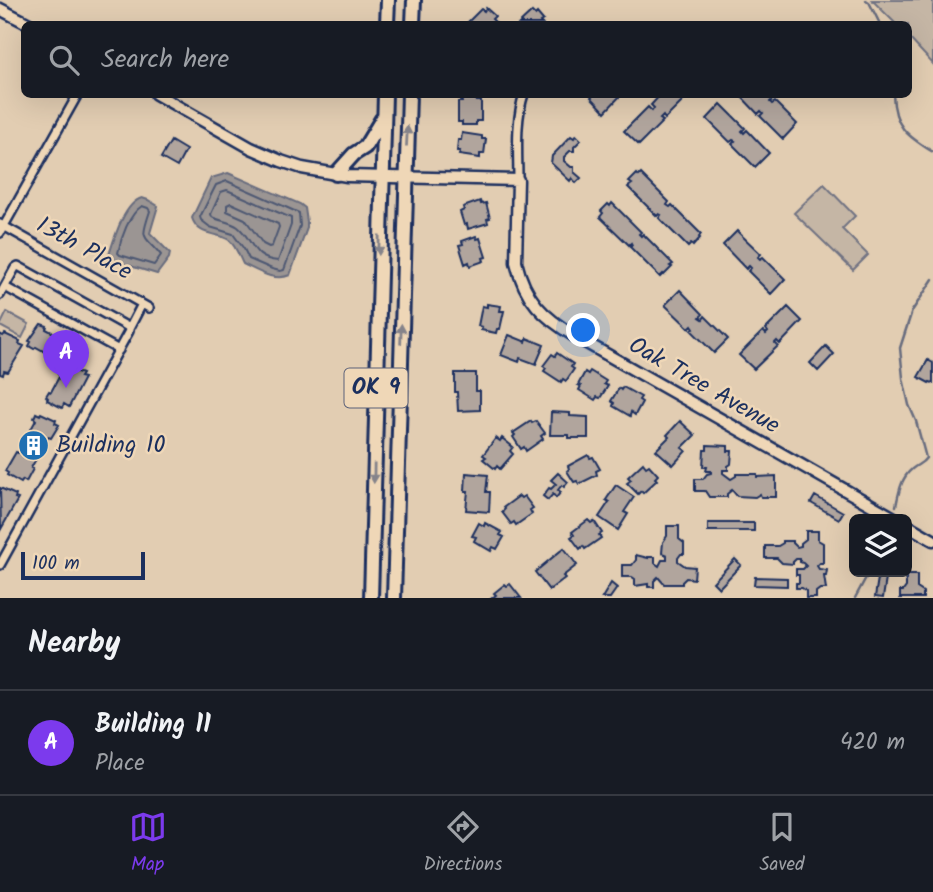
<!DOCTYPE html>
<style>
body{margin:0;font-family:Kalam,sans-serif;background:#242831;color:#f1f3f6}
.controls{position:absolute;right:21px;bottom:21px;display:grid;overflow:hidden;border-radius:10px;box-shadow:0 7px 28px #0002}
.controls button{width:63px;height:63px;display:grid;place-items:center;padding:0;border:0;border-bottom:2px solid #363941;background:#171b24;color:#f1f3f6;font:35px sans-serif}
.scale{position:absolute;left:21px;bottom:18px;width:124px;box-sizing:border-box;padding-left:7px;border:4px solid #1b2f5e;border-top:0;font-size:19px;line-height:24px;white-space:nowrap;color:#1b2f5e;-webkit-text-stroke:5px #efd7b7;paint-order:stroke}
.you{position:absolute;left:584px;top:331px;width:24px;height:24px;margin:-18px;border:5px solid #fff;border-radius:50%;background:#1a73e8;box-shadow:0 0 0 10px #1a73e833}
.badge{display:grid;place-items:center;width:46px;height:46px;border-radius:50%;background:#7c3aed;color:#fff;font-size:23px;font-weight:700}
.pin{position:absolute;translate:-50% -58px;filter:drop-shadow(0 2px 4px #0008)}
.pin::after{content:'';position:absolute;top:37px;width:24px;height:21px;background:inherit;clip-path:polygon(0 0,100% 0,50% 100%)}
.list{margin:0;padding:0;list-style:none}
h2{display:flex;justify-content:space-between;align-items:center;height:91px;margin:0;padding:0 28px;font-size:30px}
h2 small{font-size:23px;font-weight:400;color:#9ea1a6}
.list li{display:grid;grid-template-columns:46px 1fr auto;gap:21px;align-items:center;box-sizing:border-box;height:105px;padding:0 28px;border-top:2px solid #363941}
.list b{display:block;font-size:26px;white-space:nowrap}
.list p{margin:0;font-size:23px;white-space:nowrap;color:#9ea1a6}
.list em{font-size:23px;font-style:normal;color:#9ea1a6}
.icon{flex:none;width:38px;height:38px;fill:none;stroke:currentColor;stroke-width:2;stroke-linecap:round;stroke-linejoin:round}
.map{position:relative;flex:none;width:933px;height:598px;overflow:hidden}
.search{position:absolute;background:#171b24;box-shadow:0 7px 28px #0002;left:21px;right:21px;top:21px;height:77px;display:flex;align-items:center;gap:18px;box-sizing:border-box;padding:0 24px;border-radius:10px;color:#9ea1a6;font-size:26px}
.sheet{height:196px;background:#171b24}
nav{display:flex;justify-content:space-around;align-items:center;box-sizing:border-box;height:98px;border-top:2px solid #363941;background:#171b24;font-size:19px;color:#9ea1a6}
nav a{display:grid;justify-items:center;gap:4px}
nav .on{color:#7c3aed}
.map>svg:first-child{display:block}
</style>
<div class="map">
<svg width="933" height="598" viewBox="0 0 933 598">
<rect width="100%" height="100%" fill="#e2cdb2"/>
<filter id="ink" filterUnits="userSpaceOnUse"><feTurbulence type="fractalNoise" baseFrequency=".0143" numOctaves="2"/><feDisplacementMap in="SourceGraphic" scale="14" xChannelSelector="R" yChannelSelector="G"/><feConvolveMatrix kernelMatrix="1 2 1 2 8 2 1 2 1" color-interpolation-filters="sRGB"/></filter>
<g filter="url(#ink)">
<path fill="#c5b6a5" stroke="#707282" stroke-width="2" d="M 872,0 L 933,0 L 933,64 L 909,38 L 908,24 L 896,24 Z
M 824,184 L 855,216 L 842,229 L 868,255 L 853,270 L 794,213 Z
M 7,312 L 29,324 L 22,338 L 0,326 Z"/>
<path fill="#9b9593" stroke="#686c7e" stroke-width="2" d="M 228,173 L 300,204 L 305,208 L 307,222 L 307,228 L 290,275 C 274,282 258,271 243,264 C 239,256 236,246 229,240 C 218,232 198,237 192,218 L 211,178 Z
M 142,198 L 148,200 L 158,206 L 150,233 L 170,253 L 169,258 L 157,274 L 117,262 L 112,259 L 109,255 C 114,239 124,203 142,198 Z"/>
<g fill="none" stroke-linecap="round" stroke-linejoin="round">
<path stroke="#4e5873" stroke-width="2" d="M 227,181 L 299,213 L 300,226 L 284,270 L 280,271 L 272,269 L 249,259 L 244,249 L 233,234 L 210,227 L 201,220 L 200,217 L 216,185 Z
M 227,190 L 291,218 L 291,225 L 278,261 C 251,259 254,240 238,227 C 231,222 220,221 212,217 L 211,214 L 221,192 Z
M 231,203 L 278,224 L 279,227 L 272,246 L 269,247 L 263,244 L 245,219 L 227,211 L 227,205 Z
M 142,206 L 148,208 L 150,211 C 140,241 143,233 161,255 L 154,265 L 120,255 L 118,253 C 121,238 129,214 142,206 Z"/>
<path stroke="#686c7e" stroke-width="2.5" d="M 866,0 L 869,2 L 880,24
M 893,94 C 894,127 907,136 933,152
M 896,506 C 899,492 901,478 912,469 C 918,464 922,464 926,458 L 916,421 L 909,405 L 903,378 L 900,348 L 912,311 L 933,279
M 855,598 L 869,572"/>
</g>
<path fill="#b1a59d" stroke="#1b2f5e" stroke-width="2" d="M 486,8 L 495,16 L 492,19 L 496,23 L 494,24 L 466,24 L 481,9 L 484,11 Z
M 532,12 L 535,15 L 537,13 L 543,20 L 540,22 L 542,24 L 519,24 Z
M 594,94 L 622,94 L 605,112 L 591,97 Z
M 661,94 L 687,94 L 688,96 L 665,119 L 663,116 L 660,119 L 663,121 L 639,145 L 624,131 L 648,107 L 652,111 L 654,108 L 651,105 Z
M 739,94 L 768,94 L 773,99 L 770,102 L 772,104 L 775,102 L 797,124 L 783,139 L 760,116 L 763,113 L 761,111 L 758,114 Z
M 462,96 L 476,96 L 476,101 L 481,101 L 481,121 L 476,121 L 476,125 L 462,125 L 462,122 L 458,122 L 458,102 L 462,102 Z
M 721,104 L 745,128 L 742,131 L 744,133 L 747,130 L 769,153 L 755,167 L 732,144 L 735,141 L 733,140 L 730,142 L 707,119 Z
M 462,133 L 482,136 L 482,139 L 486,139 L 484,154 L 480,154 L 480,158 L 459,155 L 460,151 L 457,151 L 458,140 L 461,140 Z
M 576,135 L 581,140 L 574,147 L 574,151 L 570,151 L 564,157 L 564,161 L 571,167 L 574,167 L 574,172 L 581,178 L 576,183 L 572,178 L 570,181 L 551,163 L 552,156 L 571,136 L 574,138 Z
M 171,141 L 186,150 L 177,167 L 161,158 Z
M 637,174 L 639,176 L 641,174 L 669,202 L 667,205 L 670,207 L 672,205 L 701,234 L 699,237 L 700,238 L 693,246 L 691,244 L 688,247 L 659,218 L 661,215 L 659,214 L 657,216 L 628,187 L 632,184 L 629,182 Z
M 480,201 L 481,204 L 486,203 L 490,218 L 487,219 L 488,223 L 468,229 L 467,224 L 464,225 L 460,212 L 464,210 L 463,207 Z
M 612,203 L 641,232 L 639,234 L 641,236 L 643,234 L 673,264 L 670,266 L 672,267 L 664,275 L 663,274 L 660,277 L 630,247 L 632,245 L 631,243 L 629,245 L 600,217 L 603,213 L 601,211 L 608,204 L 610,206 Z
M 737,231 L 761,254 L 758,257 L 760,259 L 763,257 L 785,279 L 771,294 L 748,271 L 751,268 L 749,266 L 746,269 L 723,245 Z
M 476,236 L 477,239 L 480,238 L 486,257 L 483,258 L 484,261 L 470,266 L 469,262 L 465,264 L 459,245 L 463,244 L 462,241 Z
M 680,290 L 703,314 L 700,317 L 703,319 L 705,316 L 728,339 L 714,353 L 691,330 L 694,328 L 692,325 L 689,328 L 665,305 Z
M 487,304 L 501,306 L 500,311 L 504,311 L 500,329 L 497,329 L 496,333 L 481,330 L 482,327 L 478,326 L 482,306 L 487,307 Z
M 788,307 L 802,321 L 780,344 L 777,341 L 775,343 L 778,346 L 754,369 L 739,355 L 763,331 L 766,334 L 768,332 L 766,329 Z
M 41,324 L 47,326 L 46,329 L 63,338 L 64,336 L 70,339 L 68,344 L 70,344 L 62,360 L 60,359 L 58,362 L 53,359 L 54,357 L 36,347 L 34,349 L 29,346 L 31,342 L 29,341 Z
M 0,334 L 3,336 L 5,334 L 20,341 L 19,344 L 24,346 L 8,372 L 4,371 L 3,375 L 0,374 Z
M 509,335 L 526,342 L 527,338 L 544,345 L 536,364 L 520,358 L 519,362 L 501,355 Z
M 826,346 L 834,354 L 818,371 L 810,363 Z
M 557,353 L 573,364 L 571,367 L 574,369 L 566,381 L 563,379 L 561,382 L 544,371 L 546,368 L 543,366 L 552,354 L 555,356 Z
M 928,360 L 933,363 L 933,383 L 930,382 L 929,383 L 918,377 Z
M 61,367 L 64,370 L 65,367 L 82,374 L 80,377 L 84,378 L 69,407 L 64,404 L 62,408 L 47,400 L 48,398 L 46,396 L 49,391 L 51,392 L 60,375 L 58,374 Z
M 590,371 L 606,381 L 604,384 L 608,386 L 600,398 L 597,397 L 595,400 L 579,390 L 581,386 L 578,385 L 585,372 L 588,374 Z
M 455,373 L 476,373 L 476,391 L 480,391 L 480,410 L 458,411 L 457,392 L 455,392 Z
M 623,387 L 641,397 L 639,400 L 642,402 L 635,415 L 631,412 L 630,416 L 613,406 L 614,403 L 611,401 L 619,388 L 621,390 Z
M 551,412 L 570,413 L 570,416 L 588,417 L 588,438 L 569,438 L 569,435 L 550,435 Z
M 36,413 L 40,415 L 41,413 L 56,420 L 55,423 L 59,425 L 51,438 L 48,437 L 31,468 L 33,469 L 26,482 L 23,480 L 21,483 L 7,475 L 8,473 L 5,471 L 16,452 L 18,453 L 36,420 L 34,418 Z
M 531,421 L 532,423 L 536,421 L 545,433 L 541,436 L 543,439 L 526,451 L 524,447 L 521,449 L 513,437 L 515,435 L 513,433 Z
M 680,421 L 695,435 L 682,448 L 686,451 L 673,465 L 656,450 L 669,437 L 667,435 Z
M 496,438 L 500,441 L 502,438 L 513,447 L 510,451 L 513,454 L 500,469 L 497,466 L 495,469 L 483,459 L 486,457 L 483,455 Z
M 707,445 L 728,446 L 728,451 L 732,451 L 731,464 L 728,466 L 728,470 L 723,470 L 723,473 L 731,479 L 736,476 L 736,474 L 757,474 L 757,477 L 776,476 L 776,497 L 761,497 L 760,494 L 755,497 L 737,496 L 732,490 L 727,494 L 727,497 L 709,497 L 705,491 L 695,491 L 695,479 L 703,479 L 707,474 L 711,473 L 711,471 L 706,471 L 707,467 L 703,467 L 704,450 L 707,450 Z
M 588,455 L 590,458 L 593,457 L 600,469 L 596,471 L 597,475 L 579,484 L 577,481 L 574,482 L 567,471 L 569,469 L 568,466 Z
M 643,463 L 646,467 L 649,465 L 658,475 L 655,478 L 657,480 L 643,493 L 641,491 L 638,494 L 627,483 L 631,480 L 628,477 Z
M 466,473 L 488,475 L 486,492 L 490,492 L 489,512 L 466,510 L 468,491 L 465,491 Z
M 558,473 L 568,482 L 564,487 L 562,485 L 558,490 L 561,492 L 556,498 L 553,494 L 548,500 L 543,496 L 549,488 L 551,489 L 556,484 L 551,480 Z
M 616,485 L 634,497 L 624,512 L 628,514 L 618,530 L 599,517 L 609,502 L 606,500 Z
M 0,488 L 16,495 L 15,498 L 18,499 L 1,529 Z
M 519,496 L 521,498 L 524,496 L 533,508 L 530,510 L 532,514 L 516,525 L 514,522 L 511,524 L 502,512 L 505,509 L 504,507 Z
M 815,496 L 843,512 L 839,519 L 811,503 Z
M 588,520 L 591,523 L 594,521 L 602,533 L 599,535 L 601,538 L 585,549 L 583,546 L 580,549 L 571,537 L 574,535 L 572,532 Z
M 479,523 L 484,526 L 485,523 L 502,532 L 500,535 L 504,537 L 497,549 L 493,547 L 491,551 L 474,541 L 476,537 L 472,536 Z
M 708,523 L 754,523 L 754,531 L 708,531 Z
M 667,526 L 679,526 L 679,539 L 684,543 L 684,554 L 681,554 L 678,558 L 678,561 L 685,566 L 695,567 L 694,579 L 686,578 L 682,582 L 682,584 L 664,584 L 658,577 L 654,581 L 654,587 L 648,587 L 648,584 L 635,586 L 635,579 L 632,577 L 622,577 L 622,565 L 632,565 L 636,560 L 636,555 L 648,558 L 648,557 L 655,557 L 655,563 L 659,566 L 662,560 L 667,560 L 667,555 L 662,553 L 663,542 L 667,536 Z
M 806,531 L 818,531 L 818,540 L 823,543 L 823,563 L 820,563 L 817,566 L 819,569 L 827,570 L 826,576 L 824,576 L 826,589 L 820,589 L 816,592 L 816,598 L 806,598 L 806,591 L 802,588 L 796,588 L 796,583 L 799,583 L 799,575 L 796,575 L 796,569 L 803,569 L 806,566 L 803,563 L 800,562 L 800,559 L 796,559 L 793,562 L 793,564 L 782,563 L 777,558 L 765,558 L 765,546 L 778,546 L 783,543 L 783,541 L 793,541 L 793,543 L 797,547 L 801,546 L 801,543 L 806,539 Z
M 564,548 L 577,565 L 563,576 L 565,578 L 549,590 L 535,572 Z
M 735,559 L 741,565 L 719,588 L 713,582 Z
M 879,572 L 887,572 L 883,598 L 875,597 Z
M 906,575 L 917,575 L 917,588 L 923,592 L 923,598 L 900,598 L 900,591 L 903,591 L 906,587 Z
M 755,577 L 787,578 L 787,586 L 754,585 Z
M 611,583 L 617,588 L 610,598 L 602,598 Z
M 505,584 L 507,586 L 510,584 L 521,598 L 492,598 L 496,595 L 494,593 Z"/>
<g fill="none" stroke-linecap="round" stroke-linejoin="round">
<defs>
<path id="street" d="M 518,180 C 518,152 515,121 524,94
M 0,224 L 149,308
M 0,233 L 78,94
M 5,287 L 119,350
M 0,295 L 15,268 L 18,266 L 128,327 L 129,331 L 0,565
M 129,329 L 142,304"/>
<path id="secondary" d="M 0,9 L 29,24
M 156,94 L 251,148 L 281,161 L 302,168 L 347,176 L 518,180 L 516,262 C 525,300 543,317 576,337 L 896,519
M 907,525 L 933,540"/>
<path id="highway" d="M 387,24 L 388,0
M 413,24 L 414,0
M 336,174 L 354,154 L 365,147 L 382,119
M 371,598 L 385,94
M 394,598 L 409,94"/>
</defs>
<use href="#street" stroke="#1b2f5e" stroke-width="12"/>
<use href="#secondary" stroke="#1b2f5e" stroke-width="15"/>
<use href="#highway" stroke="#1b2f5e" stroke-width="18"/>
<use href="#street" stroke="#efd7b7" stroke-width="7"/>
<use href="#secondary" stroke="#efd7b7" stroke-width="10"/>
<use href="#highway" stroke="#efd7b7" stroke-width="12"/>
</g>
<defs><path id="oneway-solid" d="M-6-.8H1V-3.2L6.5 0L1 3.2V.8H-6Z" transform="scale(1.75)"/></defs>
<g fill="#85838a">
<use href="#oneway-solid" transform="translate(407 136) rotate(-87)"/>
<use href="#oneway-solid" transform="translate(379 245) rotate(91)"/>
<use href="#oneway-solid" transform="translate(401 334) rotate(-88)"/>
<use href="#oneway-solid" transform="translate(374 473) rotate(91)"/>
</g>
</g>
<defs>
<symbol id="building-disc" viewBox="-11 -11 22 22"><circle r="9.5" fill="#1f6fb2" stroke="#efd7b7"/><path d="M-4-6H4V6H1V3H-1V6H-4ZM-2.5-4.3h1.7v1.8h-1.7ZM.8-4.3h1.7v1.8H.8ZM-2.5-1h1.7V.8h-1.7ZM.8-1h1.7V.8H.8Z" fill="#fff"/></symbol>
</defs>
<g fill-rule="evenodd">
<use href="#building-disc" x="16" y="428" width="35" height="35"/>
</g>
<g text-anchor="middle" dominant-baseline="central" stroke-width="5" stroke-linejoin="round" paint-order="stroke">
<rect fill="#efd7b7" stroke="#5b6179" stroke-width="2" x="344.5" y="368.5" width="63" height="39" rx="5"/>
<g font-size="23" font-weight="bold" fill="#1b2f5e">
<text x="376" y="388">OK 9</text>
</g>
<g font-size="24" fill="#1b2f5e" stroke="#efd7b7">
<text transform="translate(84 249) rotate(29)">13th Place</text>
<text transform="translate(704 386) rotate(30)">Oak Tree Avenue</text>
</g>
<g font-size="24" fill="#1b2f5e" stroke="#efd7b7" text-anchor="start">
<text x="56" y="445">Building 10</text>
</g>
</g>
</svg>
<div class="controls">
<button><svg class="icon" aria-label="layers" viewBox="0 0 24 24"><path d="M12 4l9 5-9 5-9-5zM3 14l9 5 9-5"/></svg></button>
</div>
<div class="scale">100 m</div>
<div class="you"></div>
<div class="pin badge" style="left:66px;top:388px">A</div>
<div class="search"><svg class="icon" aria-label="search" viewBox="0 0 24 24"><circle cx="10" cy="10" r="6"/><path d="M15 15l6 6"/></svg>Search here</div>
</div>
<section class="sheet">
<h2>Nearby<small></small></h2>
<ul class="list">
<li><span class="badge">A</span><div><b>Building 11</b><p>Place</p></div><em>420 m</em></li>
</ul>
</section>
<nav>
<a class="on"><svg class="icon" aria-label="map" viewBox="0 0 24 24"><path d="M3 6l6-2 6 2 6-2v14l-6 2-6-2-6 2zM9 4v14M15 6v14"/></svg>Map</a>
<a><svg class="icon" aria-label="directions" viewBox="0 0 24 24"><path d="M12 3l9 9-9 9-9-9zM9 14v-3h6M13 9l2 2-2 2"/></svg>Directions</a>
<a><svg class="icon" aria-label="saved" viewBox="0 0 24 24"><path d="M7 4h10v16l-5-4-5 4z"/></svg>Saved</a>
</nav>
